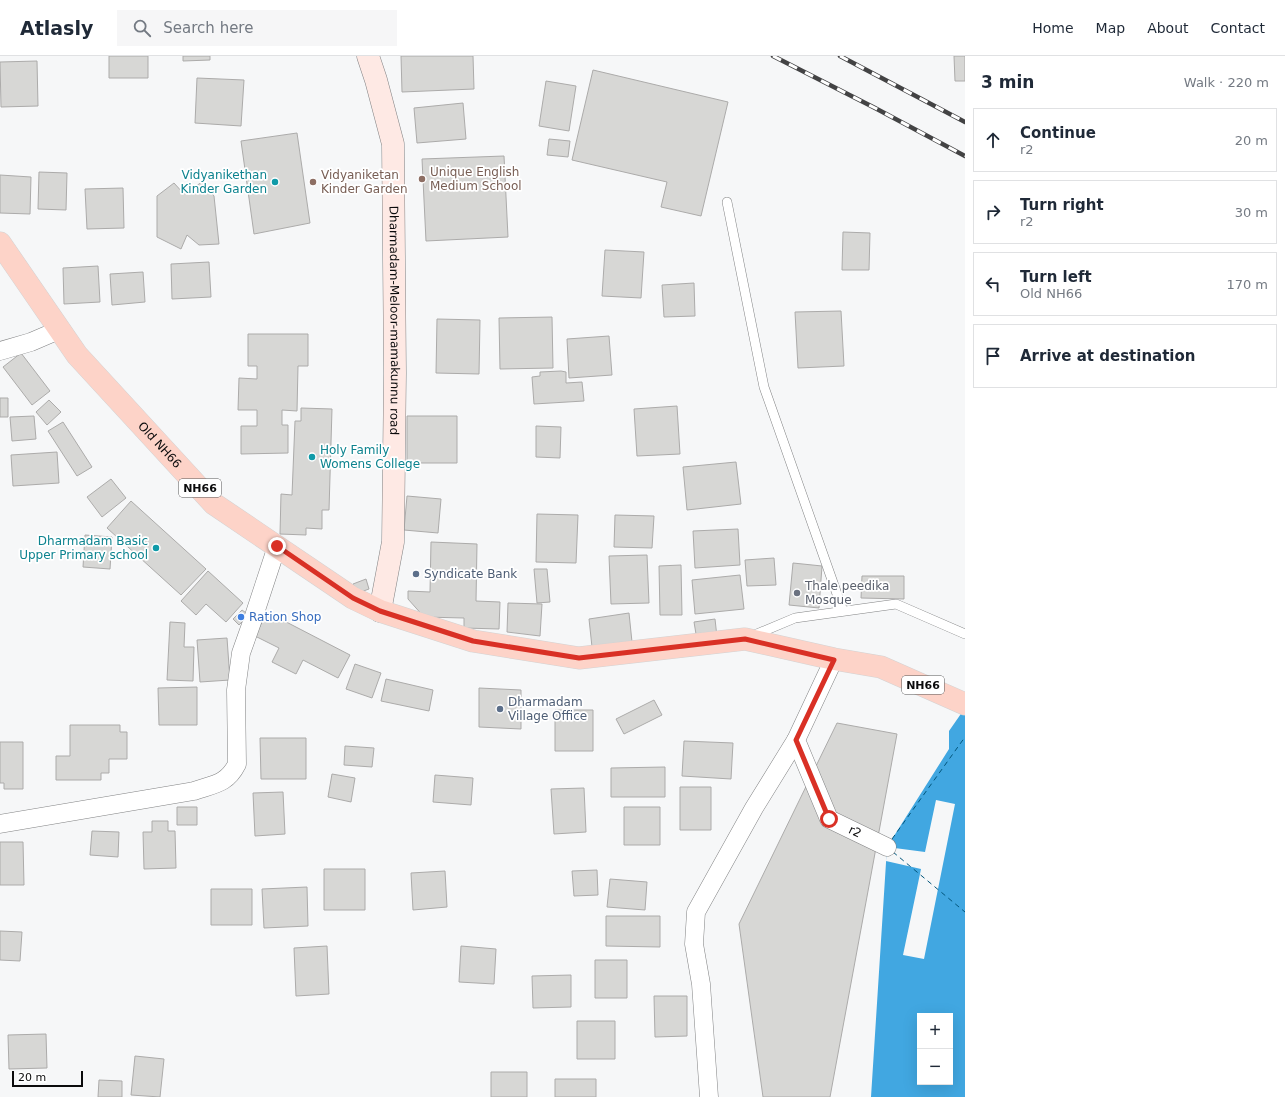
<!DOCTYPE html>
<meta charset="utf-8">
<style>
body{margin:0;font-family:"DejaVu Sans",sans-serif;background:#f6f6f7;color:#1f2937}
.controls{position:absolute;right:12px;bottom:12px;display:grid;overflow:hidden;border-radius:0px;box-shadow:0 4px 16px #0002}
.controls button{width:36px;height:36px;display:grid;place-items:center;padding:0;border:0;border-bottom:1px solid #e0e1e3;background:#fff;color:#1f2937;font:20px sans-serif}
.scale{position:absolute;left:12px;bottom:10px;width:71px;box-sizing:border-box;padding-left:4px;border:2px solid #0b0b0c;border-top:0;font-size:11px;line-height:14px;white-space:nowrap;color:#0b0b0c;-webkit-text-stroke:3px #fff;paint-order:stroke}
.stop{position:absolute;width:12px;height:12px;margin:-9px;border:3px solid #d93025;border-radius:50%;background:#fff}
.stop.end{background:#d93025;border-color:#fff;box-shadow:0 1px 4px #0008}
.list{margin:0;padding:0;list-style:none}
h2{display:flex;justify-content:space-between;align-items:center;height:52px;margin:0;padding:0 16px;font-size:17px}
h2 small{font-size:13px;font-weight:400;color:#747a83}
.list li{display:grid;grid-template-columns:26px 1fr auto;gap:12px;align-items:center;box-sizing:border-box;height:64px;margin:0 8px 8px;padding:0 8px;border:1px solid #e0e1e3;border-radius:0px}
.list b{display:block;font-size:15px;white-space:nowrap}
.list p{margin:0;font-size:13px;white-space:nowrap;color:#747a83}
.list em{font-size:13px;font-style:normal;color:#747a83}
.icon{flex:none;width:22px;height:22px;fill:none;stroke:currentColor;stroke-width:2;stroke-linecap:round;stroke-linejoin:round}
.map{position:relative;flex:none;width:965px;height:1041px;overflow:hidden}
header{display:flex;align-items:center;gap:24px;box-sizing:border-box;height:56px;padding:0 20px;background:#fff;border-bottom:1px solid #e0e1e3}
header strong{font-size:19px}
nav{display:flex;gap:22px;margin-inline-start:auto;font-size:14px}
.search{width:280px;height:36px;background:#f6f6f7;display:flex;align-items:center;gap:10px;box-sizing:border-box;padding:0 14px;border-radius:0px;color:#747a83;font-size:15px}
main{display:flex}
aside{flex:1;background:#fff}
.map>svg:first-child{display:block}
</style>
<header>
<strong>Atlasly</strong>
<div class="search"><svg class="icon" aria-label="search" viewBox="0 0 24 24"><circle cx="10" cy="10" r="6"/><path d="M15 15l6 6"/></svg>Search here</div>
<nav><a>Home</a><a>Map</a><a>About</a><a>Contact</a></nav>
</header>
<main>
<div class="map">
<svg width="965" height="1041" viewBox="0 0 965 1041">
<rect width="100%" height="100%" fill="#f6f7f8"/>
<path fill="#41a7e1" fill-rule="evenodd" d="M 965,652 L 965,1041 L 871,1041 L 887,791 L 949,693 L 949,675 ZM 920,960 L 950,960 L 950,1026 L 920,1026 Z"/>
<path fill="#f6f7f8" d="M 936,744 L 955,748 L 924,903 L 903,899 L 921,813 L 886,805 L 887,791 L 925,796 Z"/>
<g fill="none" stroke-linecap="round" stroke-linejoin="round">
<path stroke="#02567c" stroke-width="1" stroke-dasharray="5 4" stroke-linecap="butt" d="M 892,783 L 965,681
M 893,796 L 965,856"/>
</g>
<path fill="#d7d7d5" stroke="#acabaa" d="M 109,0 L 148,0 L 148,22 L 109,22 Z
M 183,0 L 210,0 L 210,4 L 183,5 Z
M 401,0 L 473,0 L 474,33 L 402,36 Z
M 954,0 L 965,0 L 965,25 L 955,25 Z
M 37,5 L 38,50 L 1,51 L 0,6 Z
M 593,14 L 728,46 L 701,160 L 661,151 L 667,126 L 572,104 Z
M 197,22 L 244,24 L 241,70 L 195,67 Z
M 546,25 L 576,30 L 569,75 L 539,70 Z
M 463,47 L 466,83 L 417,87 L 414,52 Z
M 297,77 L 310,167 L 254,178 L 241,85 Z
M 549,83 L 570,85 L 568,101 L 547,99 Z
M 504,100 L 508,181 L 426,185 L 422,103 Z
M 39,116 L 67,117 L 66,154 L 38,153 Z
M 0,119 L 31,121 L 30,158 L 0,157 Z
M 202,126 L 214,140 L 219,188 L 199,189 L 187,179 L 181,193 L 157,181 L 157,140 L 174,127 L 184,138 Z
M 123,132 L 124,172 L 87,173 L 85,133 Z
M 843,176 L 870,177 L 869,214 L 842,214 Z
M 605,194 L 644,196 L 641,242 L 602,240 Z
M 209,206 L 211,241 L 172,243 L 171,208 Z
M 98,210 L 100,246 L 64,248 L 63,212 Z
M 143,216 L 145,246 L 112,249 L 110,218 Z
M 694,227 L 695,260 L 664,261 L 662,229 Z
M 841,255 L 844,310 L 798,312 L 795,256 Z
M 552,261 L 553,312 L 500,313 L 499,262 Z
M 437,263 L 480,264 L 479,318 L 436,317 Z
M 248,278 L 308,278 L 308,310 L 298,310 L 297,355 L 282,354 L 282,369 L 288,369 L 288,397 L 241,398 L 241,370 L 257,370 L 257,354 L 238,354 L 239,322 L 257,323 L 257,310 L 248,310 Z
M 609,280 L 612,319 L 569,322 L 567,283 Z
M 21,297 L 50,335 L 32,349 L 3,311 Z
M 561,315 L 566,316 L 566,327 L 582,326 L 584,345 L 534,348 L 532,321 L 540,320 L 540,316 Z
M 0,342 L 8,342 L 8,361 L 0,361 Z
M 49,344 L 61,356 L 47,369 L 36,356 Z
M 677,350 L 680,398 L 637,400 L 634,353 Z
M 301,352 L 332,353 L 329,454 L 322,454 L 322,473 L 306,472 L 306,479 L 280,478 L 281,438 L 292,439 L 295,365 L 301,365 Z
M 34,360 L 36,383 L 12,385 L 10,361 Z
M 407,360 L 457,360 L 457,407 L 407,407 Z
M 63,366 L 92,411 L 77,420 L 48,375 Z
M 536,370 L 561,371 L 560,402 L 536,401 Z
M 57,396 L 59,427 L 13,430 L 11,399 Z
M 736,406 L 741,448 L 687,454 L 683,411 Z
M 111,423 L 126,442 L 102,461 L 87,441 Z
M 407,440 L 441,443 L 438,477 L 404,474 Z
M 131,445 L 206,513 L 181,539 L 107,472 Z
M 537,458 L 578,459 L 576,507 L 536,506 Z
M 615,459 L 654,460 L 652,492 L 614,491 Z
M 738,473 L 740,509 L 695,512 L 693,475 Z
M 85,479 L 112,481 L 110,513 L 83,511 Z
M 431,486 L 477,488 L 476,545 L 500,546 L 499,573 L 464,572 L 464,562 L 424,561 L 408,543 L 408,535 L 430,536 Z
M 647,499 L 649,547 L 611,548 L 609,500 Z
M 774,502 L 776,529 L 747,530 L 745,504 Z
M 793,507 L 822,510 L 819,552 L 789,549 Z
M 681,509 L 682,559 L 660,559 L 659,510 Z
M 534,513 L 547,513 L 550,546 L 537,547 Z
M 208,515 L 243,547 L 226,566 L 206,548 L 196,559 L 181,545 Z
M 740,519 L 744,553 L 695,558 L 692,524 Z
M 862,520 L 904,520 L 904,543 L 861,542 Z
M 366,523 L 369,533 L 358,537 L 353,528 Z
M 508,547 L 542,548 L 540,580 L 507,576 Z
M 242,554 L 249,559 L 239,569 L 233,563 Z
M 267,556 L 350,599 L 338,622 L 303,604 L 296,618 L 272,606 L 279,592 L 255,580 Z
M 629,557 L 632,586 L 592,591 L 589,563 Z
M 715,563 L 717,581 L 697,584 L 694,566 Z
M 170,566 L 185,567 L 184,591 L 194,591 L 193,625 L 167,624 Z
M 227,582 L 230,624 L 200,626 L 197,584 Z
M 355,608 L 381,617 L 372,642 L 346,633 Z
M 386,623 L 433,634 L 429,655 L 381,645 Z
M 197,631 L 197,669 L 159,669 L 158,632 Z
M 479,632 L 521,634 L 521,673 L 479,671 Z
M 654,644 L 662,659 L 624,678 L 616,663 Z
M 555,654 L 593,654 L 593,695 L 555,695 Z
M 837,667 L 897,678 L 830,1041 L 763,1041 L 739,868 Z
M 70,669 L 120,669 L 120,676 L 127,676 L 127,703 L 109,703 L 109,717 L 101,717 L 101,724 L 56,724 L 56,700 L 70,700 Z
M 260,682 L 306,682 L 306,723 L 261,723 Z
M 684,685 L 733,687 L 731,723 L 682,720 Z
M 0,686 L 23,686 L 23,733 L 4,733 L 4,727 L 0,727 Z
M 345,690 L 374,692 L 372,711 L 344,709 Z
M 665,711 L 665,741 L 611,741 L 611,712 Z
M 332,718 L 355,722 L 351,746 L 328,741 Z
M 435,719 L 473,722 L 471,749 L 433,746 Z
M 680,731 L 711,731 L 711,774 L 680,774 Z
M 584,732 L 586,776 L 554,778 L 551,733 Z
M 283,736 L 285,778 L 255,780 L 253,737 Z
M 177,751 L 197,751 L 197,769 L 177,769 Z
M 624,751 L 660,751 L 660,789 L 624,789 Z
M 152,765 L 168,765 L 168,775 L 175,775 L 176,812 L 144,813 L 143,776 L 152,776 Z
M 92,775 L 119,776 L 118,801 L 90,799 Z
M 0,786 L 23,786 L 24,829 L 0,829 Z
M 324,813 L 365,813 L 365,854 L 324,854 Z
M 597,814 L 598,839 L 574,840 L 572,815 Z
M 445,815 L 447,851 L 413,854 L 411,817 Z
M 610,823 L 647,826 L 645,854 L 607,851 Z
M 307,831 L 308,870 L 264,872 L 262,833 Z
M 211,833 L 252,833 L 252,869 L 211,869 Z
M 606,860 L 660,860 L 660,891 L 606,890 Z
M 0,875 L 22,876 L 20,905 L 0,904 Z
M 327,890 L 329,938 L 296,940 L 294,892 Z
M 461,890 L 496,893 L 494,928 L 459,926 Z
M 595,904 L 627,904 L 627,942 L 595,942 Z
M 571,919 L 571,951 L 533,952 L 532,920 Z
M 654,940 L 687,940 L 687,980 L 655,981 Z
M 577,965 L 615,965 L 615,1003 L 577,1003 Z
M 46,978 L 47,1012 L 9,1013 L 8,979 Z
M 135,1000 L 164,1003 L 160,1041 L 131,1039 Z
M 491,1016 L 527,1016 L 527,1041 L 491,1041 Z
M 555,1023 L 596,1023 L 596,1041 L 555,1041 Z
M 99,1024 L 122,1025 L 122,1041 L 98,1041 Z"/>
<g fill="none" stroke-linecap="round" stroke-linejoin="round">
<defs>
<path id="service" d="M 727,146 L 764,331 L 843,555
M 752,580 L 795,562 L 896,548 L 965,578"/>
<g id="minor">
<path d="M 0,295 L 31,286 L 59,274"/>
<path id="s1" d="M 834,603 L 796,684 L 829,763 L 887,791"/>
<path d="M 0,768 L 194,735 C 214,728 227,728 237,708 L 236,634 L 241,597 L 252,566 L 277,490"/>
<path d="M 709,1041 L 701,928 L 694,888 L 696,856 L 754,752 L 796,684"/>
</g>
<g id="secondary">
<path id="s2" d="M 368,0 L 376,24 L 393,88 L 395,317 L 393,486 L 380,555"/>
</g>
<g id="primary">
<path id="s3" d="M 0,187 L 77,299 L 214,448 L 353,542 L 380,555 L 473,585 L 579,602 L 745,583 L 834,603 L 881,611 L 965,648"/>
</g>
</defs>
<use href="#service" stroke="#828384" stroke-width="10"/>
<use href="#minor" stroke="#828384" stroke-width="19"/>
<use href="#secondary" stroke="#828384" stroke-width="23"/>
<use href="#primary" stroke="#d3d3d3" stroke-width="23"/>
<use href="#service" stroke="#fff" stroke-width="9"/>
<use href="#minor" stroke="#fff" stroke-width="18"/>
<use href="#secondary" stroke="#fee9e4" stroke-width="22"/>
<use href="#primary" stroke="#fdd3c8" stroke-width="22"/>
<defs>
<path id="rail" d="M 773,0 L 875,52 L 965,100
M 840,0 L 965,66"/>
</defs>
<use href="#rail" stroke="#434344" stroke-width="4.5"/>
<use href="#rail" stroke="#fff" stroke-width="3" stroke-dasharray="9" stroke-linecap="butt"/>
</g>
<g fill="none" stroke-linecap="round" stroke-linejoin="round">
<path stroke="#d93025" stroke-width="5" d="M 277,490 L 353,542 L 380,555 L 473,585 L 579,602 L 745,583 L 834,604 L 796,684 L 829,763"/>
</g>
<g fill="#8d6e63" stroke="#fff" stroke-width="1.5">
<circle cx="422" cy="123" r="4"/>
<circle cx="313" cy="126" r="4"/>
</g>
<g fill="#0f9aa8" stroke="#fff" stroke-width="1.5">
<circle cx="275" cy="126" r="4"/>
<circle cx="312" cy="401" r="4"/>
<circle cx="156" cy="492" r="4"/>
</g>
<g fill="#5c6f8a" stroke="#fff" stroke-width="1.5">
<circle cx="416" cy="518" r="4"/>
<circle cx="500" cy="653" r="4"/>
</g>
<circle fill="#6b7280" stroke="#fff" stroke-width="1.5" cx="797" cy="537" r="4"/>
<circle fill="#3f7fe0" stroke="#fff" stroke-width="1.5" cx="241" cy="561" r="4"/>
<g text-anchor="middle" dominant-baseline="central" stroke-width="3.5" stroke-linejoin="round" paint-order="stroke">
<g fill="#fff" stroke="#545455" stroke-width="1">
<rect x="179" y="423" width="42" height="18" rx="3"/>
<rect x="902" y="620" width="42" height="18" rx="3"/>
</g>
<g font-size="11" font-weight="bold" fill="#0b0b0c">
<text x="200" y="432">NH66</text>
<text x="923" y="629">NH66</text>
</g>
<g font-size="12" fill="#785e54" stroke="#fff" text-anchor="start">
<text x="430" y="116">Unique English<tspan x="430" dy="14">Medium School</tspan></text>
<text x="321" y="119">Vidyaniketan<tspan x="321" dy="14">Kinder Garden</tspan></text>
</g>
<g font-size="12" fill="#0d838f" stroke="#fff" text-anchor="end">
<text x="267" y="119">Vidyanikethan<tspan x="267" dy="14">Kinder Garden</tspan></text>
<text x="320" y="394" text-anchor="start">Holy Family<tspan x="320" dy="14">Womens College</tspan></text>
<text x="148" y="485">Dharmadam Basic<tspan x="148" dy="14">Upper Primary school</tspan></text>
</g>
<g font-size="12" fill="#0b0b0c" stroke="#fff">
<text stroke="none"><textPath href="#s2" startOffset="268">Dharmadam-Meloor-mamakunnu road</textPath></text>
<text stroke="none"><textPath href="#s3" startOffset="258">Old NH66</textPath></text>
<text stroke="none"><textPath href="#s1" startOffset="204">r2</textPath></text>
</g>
<g font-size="12" fill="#4e5e75" stroke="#fff" text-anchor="start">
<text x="424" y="518">Syndicate Bank</text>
<text x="508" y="646">Dharmadam<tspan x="508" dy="14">Village Office</tspan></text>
</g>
<g font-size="12" fill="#5b616d" stroke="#fff" text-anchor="start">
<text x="805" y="530">Thale peedika<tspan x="805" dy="14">Mosque</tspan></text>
</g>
<g font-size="12" fill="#366cbe" stroke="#fff" text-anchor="start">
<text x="249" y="561">Ration Shop</text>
</g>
</g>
</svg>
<div class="controls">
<button>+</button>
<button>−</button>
</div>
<div class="scale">20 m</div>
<div class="stop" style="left:829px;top:763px"></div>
<div class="stop end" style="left:277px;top:490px"></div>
</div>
<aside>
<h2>3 min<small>Walk · 220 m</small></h2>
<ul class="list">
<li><svg class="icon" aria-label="ahead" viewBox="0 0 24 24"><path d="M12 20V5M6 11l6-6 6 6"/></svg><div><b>Continue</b><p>r2</p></div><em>20 m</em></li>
<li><svg class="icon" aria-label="right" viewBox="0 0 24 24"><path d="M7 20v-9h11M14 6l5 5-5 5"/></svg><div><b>Turn right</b><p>r2</p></div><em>30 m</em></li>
<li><svg class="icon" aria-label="left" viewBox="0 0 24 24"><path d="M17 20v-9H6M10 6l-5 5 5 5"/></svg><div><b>Turn left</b><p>Old NH66</p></div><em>170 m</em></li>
<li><svg class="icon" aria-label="arrive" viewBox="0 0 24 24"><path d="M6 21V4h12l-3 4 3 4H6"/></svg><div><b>Arrive at destination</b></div></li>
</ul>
</aside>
</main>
